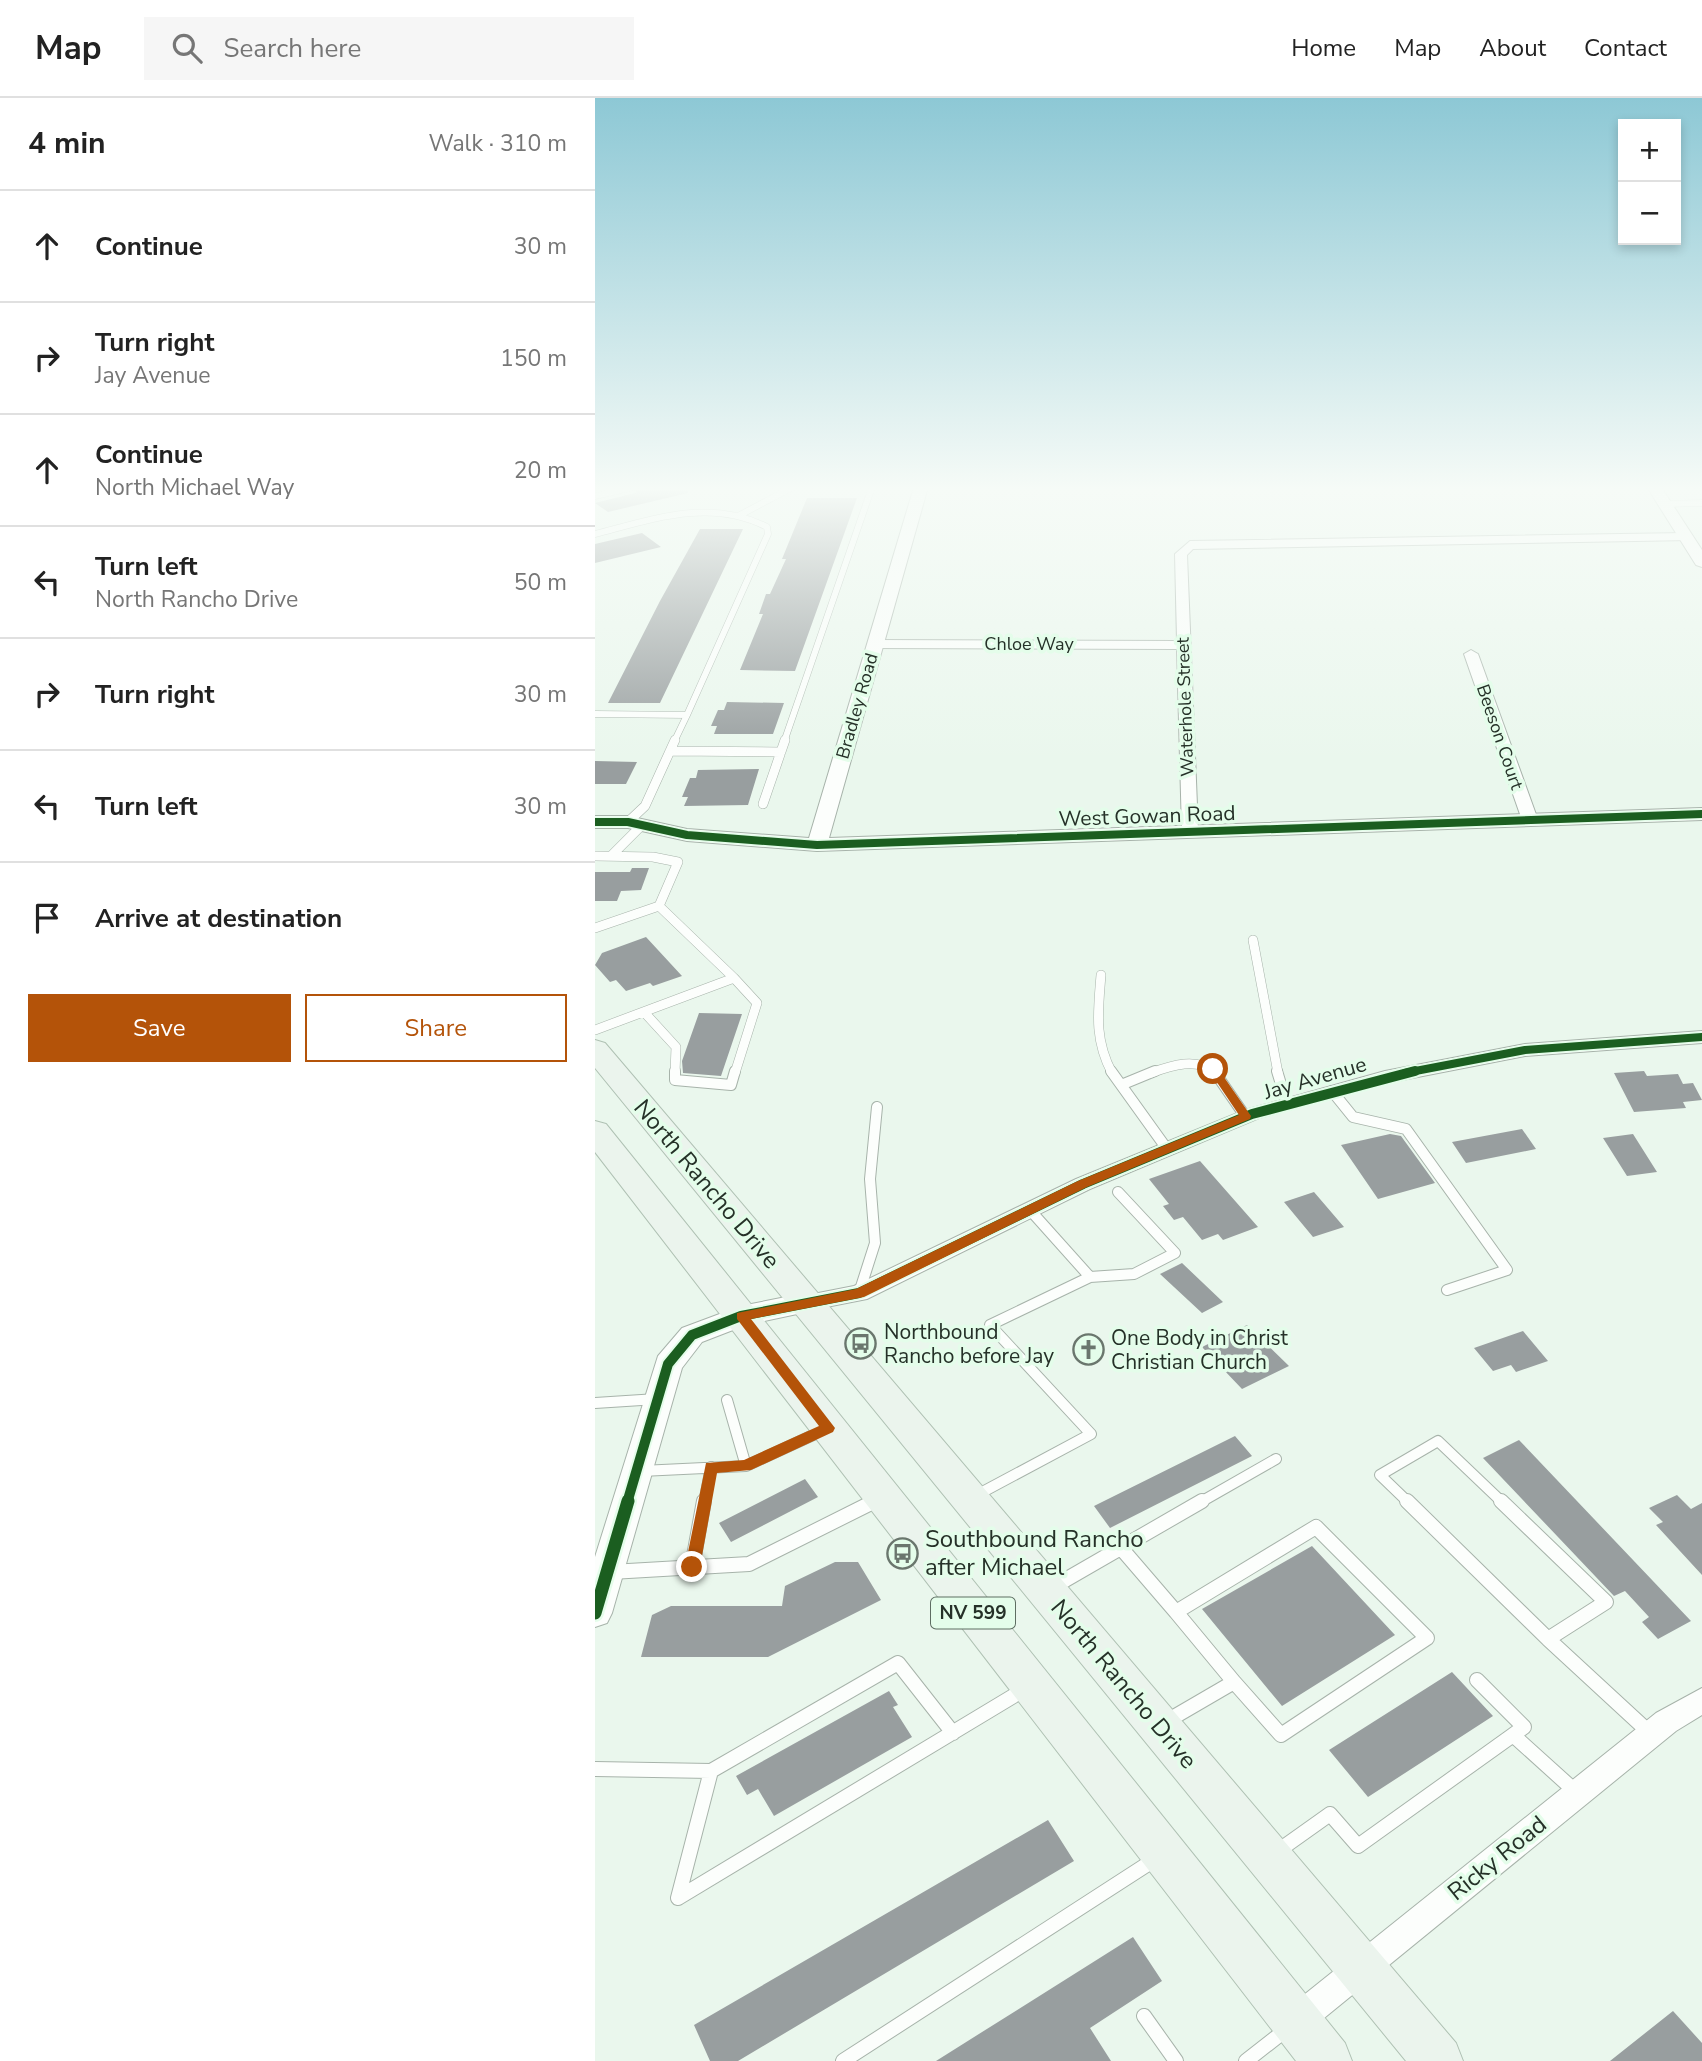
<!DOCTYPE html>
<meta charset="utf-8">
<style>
body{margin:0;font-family:"Nunito Sans",sans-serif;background:#f6f6f6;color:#222}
.controls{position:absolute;right:21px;top:21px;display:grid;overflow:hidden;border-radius:0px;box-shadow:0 4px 10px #0003}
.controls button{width:63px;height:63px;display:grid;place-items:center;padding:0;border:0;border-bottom:2px solid #e0e0e0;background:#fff;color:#222;font:35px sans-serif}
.stop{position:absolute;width:21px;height:21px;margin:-16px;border:5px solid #b45309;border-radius:50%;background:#fff}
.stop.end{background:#b45309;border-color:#fff;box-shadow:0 2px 7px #0008}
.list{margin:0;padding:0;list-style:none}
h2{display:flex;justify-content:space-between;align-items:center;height:91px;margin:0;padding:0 28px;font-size:30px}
h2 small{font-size:23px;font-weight:400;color:#767676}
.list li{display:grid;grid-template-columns:46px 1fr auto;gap:21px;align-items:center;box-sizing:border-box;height:112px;padding:0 28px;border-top:2px solid #e0e0e0}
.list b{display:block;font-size:26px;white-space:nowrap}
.list p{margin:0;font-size:23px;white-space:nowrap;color:#767676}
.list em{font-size:23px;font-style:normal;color:#767676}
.actions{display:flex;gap:14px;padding:21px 28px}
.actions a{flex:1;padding:16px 0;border:2px solid #b45309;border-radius:0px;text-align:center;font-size:24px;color:#b45309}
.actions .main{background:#b45309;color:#fff}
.icon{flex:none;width:38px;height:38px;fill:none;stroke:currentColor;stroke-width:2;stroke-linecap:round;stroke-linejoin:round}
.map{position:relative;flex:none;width:1107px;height:1963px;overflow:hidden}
header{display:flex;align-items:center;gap:42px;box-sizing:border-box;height:98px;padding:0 35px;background:#fff;border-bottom:2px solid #e0e0e0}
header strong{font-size:33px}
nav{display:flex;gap:38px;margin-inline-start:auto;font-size:24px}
.search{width:490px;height:63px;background:#f6f6f6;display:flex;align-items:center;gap:18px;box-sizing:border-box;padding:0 24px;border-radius:0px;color:#767676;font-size:26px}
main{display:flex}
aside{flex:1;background:#fff}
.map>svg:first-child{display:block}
</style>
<header>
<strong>Map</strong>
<div class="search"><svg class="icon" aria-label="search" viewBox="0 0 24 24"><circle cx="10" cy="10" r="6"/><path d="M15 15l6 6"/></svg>Search here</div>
<nav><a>Home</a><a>Map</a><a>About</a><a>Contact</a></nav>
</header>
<main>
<aside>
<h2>4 min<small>Walk · 310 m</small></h2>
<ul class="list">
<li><svg class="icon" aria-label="ahead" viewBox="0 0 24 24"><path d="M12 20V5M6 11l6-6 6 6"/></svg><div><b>Continue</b></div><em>30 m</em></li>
<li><svg class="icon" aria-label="right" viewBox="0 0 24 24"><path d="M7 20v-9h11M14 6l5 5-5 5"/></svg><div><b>Turn right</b><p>Jay Avenue</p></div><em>150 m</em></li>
<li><svg class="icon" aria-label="ahead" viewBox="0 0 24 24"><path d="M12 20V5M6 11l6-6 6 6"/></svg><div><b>Continue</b><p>North Michael Way</p></div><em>20 m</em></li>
<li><svg class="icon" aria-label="left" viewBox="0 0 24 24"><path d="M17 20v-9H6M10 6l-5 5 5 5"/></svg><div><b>Turn left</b><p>North Rancho Drive</p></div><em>50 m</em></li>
<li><svg class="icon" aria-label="right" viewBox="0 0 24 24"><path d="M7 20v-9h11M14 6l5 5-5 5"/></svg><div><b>Turn right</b></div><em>30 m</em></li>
<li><svg class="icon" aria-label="left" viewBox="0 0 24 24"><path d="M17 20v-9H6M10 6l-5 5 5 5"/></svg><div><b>Turn left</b></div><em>30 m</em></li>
<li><svg class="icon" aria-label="arrive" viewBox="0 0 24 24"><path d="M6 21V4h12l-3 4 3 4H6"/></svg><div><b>Arrive at destination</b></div></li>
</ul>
<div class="actions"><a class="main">Save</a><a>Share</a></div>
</aside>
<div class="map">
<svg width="1107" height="1963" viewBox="0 0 1107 1963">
<rect width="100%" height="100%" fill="#eaf7ed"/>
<path fill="#989e9f" d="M 45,389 L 92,389 L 93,395 L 13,414 L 0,405 L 40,395 Z
M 212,400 L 262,400 L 200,573 L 145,572 L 168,516 L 164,516 L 171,496 L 175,496 L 191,461 L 187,461 Z
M 105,431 L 148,431 L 65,605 L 13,605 L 65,503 Z
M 47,435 L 66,449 L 0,465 L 0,446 Z
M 132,604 L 189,605 L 178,636 L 119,636 L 122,628 L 116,628 L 123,612 L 129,612 Z
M 0,663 L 42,664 L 31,686 L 0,686 Z
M 164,671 L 153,707 L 89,708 L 93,699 L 87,699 L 95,680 L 101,680 L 103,672 Z
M 37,770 L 54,770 L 46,792 L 26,793 L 22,803 L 0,803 L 0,774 L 35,774 Z
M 51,839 L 87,878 L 58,888 L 55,885 L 31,893 L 21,882 L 15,884 L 0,867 L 7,855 Z
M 104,915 L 147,916 L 126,978 L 88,975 L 87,963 Z
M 1049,973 L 1052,978 L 1083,976 L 1088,986 L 1098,985 L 1107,1002 L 1088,1004 L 1091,1010 L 1039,1014 L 1019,975 Z
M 927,1031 L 941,1051 L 871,1065 L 857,1044 Z
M 795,1036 L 806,1038 L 840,1085 L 783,1101 L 746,1047 Z
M 1038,1036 L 1062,1074 L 1032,1078 L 1008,1040 Z
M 605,1063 L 663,1129 L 628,1142 L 623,1136 L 607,1142 L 588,1119 L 579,1122 L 568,1108 L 574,1106 L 554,1081 Z
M 719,1094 L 749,1129 L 718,1139 L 689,1104 Z
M 587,1165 L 628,1204 L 607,1215 L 565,1176 Z
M 652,1227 L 694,1268 L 647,1291 L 607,1249 Z
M 928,1233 L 953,1263 L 921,1274 L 916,1267 L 898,1273 L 879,1250 Z
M 640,1338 L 657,1358 L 515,1430 L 499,1408 Z
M 924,1342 L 1096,1523 L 1063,1541 L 1047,1524 L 1054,1519 L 1030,1493 L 1019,1498 L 888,1360 Z
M 210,1381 L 223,1399 L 136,1444 L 124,1425 Z
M 1082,1397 L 1096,1411 L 1107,1405 L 1107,1477 L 1061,1427 L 1068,1424 L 1054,1410 Z
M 717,1448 L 800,1537 L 687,1608 L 607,1511 Z
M 240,1464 L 263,1464 L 286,1502 L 173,1559 L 46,1559 L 57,1517 L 76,1508 L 187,1508 L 190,1488 Z
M 857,1574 L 898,1618 L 773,1699 L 734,1652 Z
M 294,1593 L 303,1607 L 298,1609 L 317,1639 L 179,1718 L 163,1691 L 152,1697 L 141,1678 Z
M 453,1722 L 479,1763 L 143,1963 L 115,1963 L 99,1927 Z
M 538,1839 L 567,1883 L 495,1930 L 516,1963 L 341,1963 Z
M 1078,1913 L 1107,1945 L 1107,1963 L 1015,1963 Z"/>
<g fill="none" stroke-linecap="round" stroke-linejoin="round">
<defs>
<path id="service-far3" d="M 0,398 L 39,389
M 1070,406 L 1107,405
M 145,417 L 198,389
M 0,436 C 58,421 115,400 172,429 L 173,436 L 92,617
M 0,616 L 92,617 L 79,644
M 189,644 L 277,389"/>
<path id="service-far2" d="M 75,653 L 186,654
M 168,706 L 190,642
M 33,724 L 50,708 L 80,642
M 0,758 L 58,759 L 83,764 L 64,808
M 16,758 L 47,727
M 0,830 L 64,808 L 139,880
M 658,842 L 683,975
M 506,877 C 503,914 499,941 517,975
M 49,914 L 81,949 L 80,975
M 0,932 L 139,880 L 162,905 L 140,975
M 556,975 C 577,967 602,959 621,975"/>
<path id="service-far1" d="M 80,973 L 80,982 L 136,987 L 140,973
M 516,973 L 572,1051
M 619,973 L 650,1018
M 682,973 L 692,1006
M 526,987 L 560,973
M 737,993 L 758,1019 L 811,1031 L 912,1172 L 852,1192
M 435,1112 L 495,1179
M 264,1195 L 280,1145 L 275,1081 L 282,1009
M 132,1302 L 151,1368 L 229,1332
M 0,1305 L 62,1301
M 46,1373 L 151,1368
M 380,1398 L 496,1336 L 395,1227 L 495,1179 L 539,1176 L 580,1155 L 523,1094
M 109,1405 L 116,1369
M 277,1405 L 283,1402
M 604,1405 L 681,1361
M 814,1405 L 785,1377 L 843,1343 L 908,1405"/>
<path id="service" d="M 812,1403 L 953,1541
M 906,1403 L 1011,1504 L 953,1541
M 526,1450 L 581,1514 L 721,1429 L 832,1540 L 686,1637 L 639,1584 L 572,1623
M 97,1469 L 109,1403
M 16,1474 L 154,1466 L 280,1403
M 458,1489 L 607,1403
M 581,1514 L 639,1584
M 953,1541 L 1056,1636
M 882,1582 L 929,1629 L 918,1637
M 0,1671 L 116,1673
M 683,1753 L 735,1716 L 763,1748 L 918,1637 L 980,1693
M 83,1800 L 116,1673 L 303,1565 L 358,1635
M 83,1800 L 430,1591
M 549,1918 L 581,1963
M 248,1963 L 559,1762
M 651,1963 L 692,1931"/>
<path id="minor" d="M 1091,435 L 1095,436 L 1095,442 L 598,451 L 592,457 L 603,733 L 595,738 L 587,733 L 582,551 L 280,550 L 273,546 L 280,542 L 582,543 L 580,456 L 595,443 Z
M 876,552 L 883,556 L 943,722 L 941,725 L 935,727 L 927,722 L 869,556 Z
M 1107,933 L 1107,945 L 930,958 L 792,985 L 664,1020 L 495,1091 L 272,1201 L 211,1213 L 203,1211 L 200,1205 L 203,1199 L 259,1188 L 481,1081 L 650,1012 L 790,973 L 930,946 Z
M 1107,1590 L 1107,1617 L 1081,1633 L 712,1934 L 701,1939 L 690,1934 L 685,1923 L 690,1912 L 1061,1615 Z"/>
<path id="tertiary" d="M 319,389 L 333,389 L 234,740 L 1107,710 L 1107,722 L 222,753 L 92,743 L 33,730 L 0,730 L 0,718 L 33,718 L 92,731 L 214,740 Z
M 1052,389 L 1066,389 L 1107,452 L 1107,469 L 1101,467 Z
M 211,1195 L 221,1198 L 225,1205 L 221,1212 L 151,1227 L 107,1244 L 87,1270 L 17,1515 L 12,1525 L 0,1529 L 0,1459 L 63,1258 L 87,1230 L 146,1208 Z"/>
<path id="primary" d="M 0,942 L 10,945 L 861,1945 L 868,1963 L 811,1963 L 0,970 Z
M 0,1023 L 11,1026 L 750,1945 L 757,1963 L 701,1963 L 0,1054 Z"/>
</defs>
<use href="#service-far3" stroke="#a7b3aa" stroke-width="7"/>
<use href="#service-far2" stroke="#a7b3aa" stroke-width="10"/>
<use href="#service-far1" stroke="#a7b3aa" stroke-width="12"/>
<use href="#service" stroke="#a7b3aa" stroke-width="16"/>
<use href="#minor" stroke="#a7b3aa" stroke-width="2"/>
<use href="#tertiary" stroke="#a7b3aa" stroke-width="2"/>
<use href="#primary" stroke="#afc1b3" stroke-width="2"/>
<use href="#service-far3" stroke="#fcfefc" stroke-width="6"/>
<use href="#service-far2" stroke="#fcfefc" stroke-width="9"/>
<use href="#service-far1" stroke="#fcfefc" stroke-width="10"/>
<use href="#service" stroke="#fcfefc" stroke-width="14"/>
<use href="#minor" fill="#fcfefc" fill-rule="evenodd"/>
<use href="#tertiary" fill="#fcfefc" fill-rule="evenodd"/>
<use href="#primary" fill="#ebf4ed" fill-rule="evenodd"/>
<defs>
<path id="cycleway-far2" d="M 0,724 L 33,724 L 92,737 L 222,747 L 1107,716
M 810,975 L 930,952 L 1107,939"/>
<path id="cycleway-far1" d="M 32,1405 L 73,1266 L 97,1237 L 146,1218 L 264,1195 L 488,1086 L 657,1016 L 820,973"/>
<path id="cycleway" d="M 0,1515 L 33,1403"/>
</defs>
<use href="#cycleway-far2" stroke="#e4fdea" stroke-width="11"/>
<use href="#cycleway-far1" stroke="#e4fdea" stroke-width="14"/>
<use href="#cycleway" stroke="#e4fdea" stroke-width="18"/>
<use href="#cycleway-far2" stroke="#1b5e20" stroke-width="8"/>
<use href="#cycleway-far1" stroke="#1b5e20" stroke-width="10"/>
<use href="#cycleway" stroke="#1b5e20" stroke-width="13"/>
</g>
<linearGradient id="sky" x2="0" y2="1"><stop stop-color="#8dc8d5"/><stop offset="0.59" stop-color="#f6fbf7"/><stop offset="1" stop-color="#f6fbf7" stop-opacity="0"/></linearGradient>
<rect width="1107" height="663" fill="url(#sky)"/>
<path fill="#b45309" d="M 614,969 L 622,969 L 656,1018 L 655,1021 L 492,1089 L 269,1199 L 156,1221 L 240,1330 L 238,1334 L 156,1372 L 122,1375 L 105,1469 L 97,1476 L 92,1474 L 90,1469 L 111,1365 L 149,1362 L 224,1328 L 142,1221 L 142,1215 L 261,1191 L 483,1083 L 644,1017 L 613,971 Z"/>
<defs>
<symbol id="bus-ring" viewBox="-11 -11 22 22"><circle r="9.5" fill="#e4fdea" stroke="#6a766d" stroke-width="1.5"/><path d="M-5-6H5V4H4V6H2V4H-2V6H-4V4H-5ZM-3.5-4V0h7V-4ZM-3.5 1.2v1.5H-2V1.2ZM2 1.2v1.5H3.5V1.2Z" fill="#6a766d"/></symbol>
<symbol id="church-ring" viewBox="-11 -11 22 22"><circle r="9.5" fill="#e4fdea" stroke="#6a766d" stroke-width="1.5"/><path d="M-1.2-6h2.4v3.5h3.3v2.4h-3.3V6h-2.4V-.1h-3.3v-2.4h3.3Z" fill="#6a766d"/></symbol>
</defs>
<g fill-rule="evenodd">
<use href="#bus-ring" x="248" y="1228" width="35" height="35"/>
<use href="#church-ring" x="476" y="1234" width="35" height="35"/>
<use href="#bus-ring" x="290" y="1438" width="35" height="35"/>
</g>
<g text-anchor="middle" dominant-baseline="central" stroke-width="7" stroke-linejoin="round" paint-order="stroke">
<g font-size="18" fill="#253128" stroke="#e4fdea">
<text x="434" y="546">Chloe Way</text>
<text transform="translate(262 608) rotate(-74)">Bradley Road</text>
<text transform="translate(590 609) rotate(-92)">Waterhole Street</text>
<text transform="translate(905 639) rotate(71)">Beeson Court</text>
</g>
<rect fill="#e4fdea" stroke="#5e6e62" stroke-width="2" x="336" y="1499.5" width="84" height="31" rx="5"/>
<g font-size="19" font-weight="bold" fill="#253128">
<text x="378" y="1515">NV 599</text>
</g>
<g font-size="21" fill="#253128" stroke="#e4fdea">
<text transform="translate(552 718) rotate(-2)">West Gowan Road</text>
<text transform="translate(720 980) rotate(-16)">Jay Avenue</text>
</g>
<g font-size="21" fill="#253128" stroke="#e4fdea" text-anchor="start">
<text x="289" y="1234">Northbound<tspan x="289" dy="24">Rancho before Jay</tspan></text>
<text x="516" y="1240">One Body in Christ<tspan x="516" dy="24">Christian Church</tspan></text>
</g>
<g font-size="24" fill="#253128" stroke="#e4fdea">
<text transform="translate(112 1086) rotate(50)">North Rancho Drive</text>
<text transform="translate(529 1586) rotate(50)">North Rancho Drive</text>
<text transform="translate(902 1760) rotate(-39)">Ricky Road</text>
</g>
<g font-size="24" fill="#253128" stroke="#e4fdea" text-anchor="start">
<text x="330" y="1441">Southbound Rancho<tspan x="330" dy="28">after Michael</tspan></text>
</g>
</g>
</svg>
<div class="controls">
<button>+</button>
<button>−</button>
</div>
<div class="stop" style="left:618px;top:971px"></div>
<div class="stop end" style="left:97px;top:1469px"></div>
</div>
</main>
